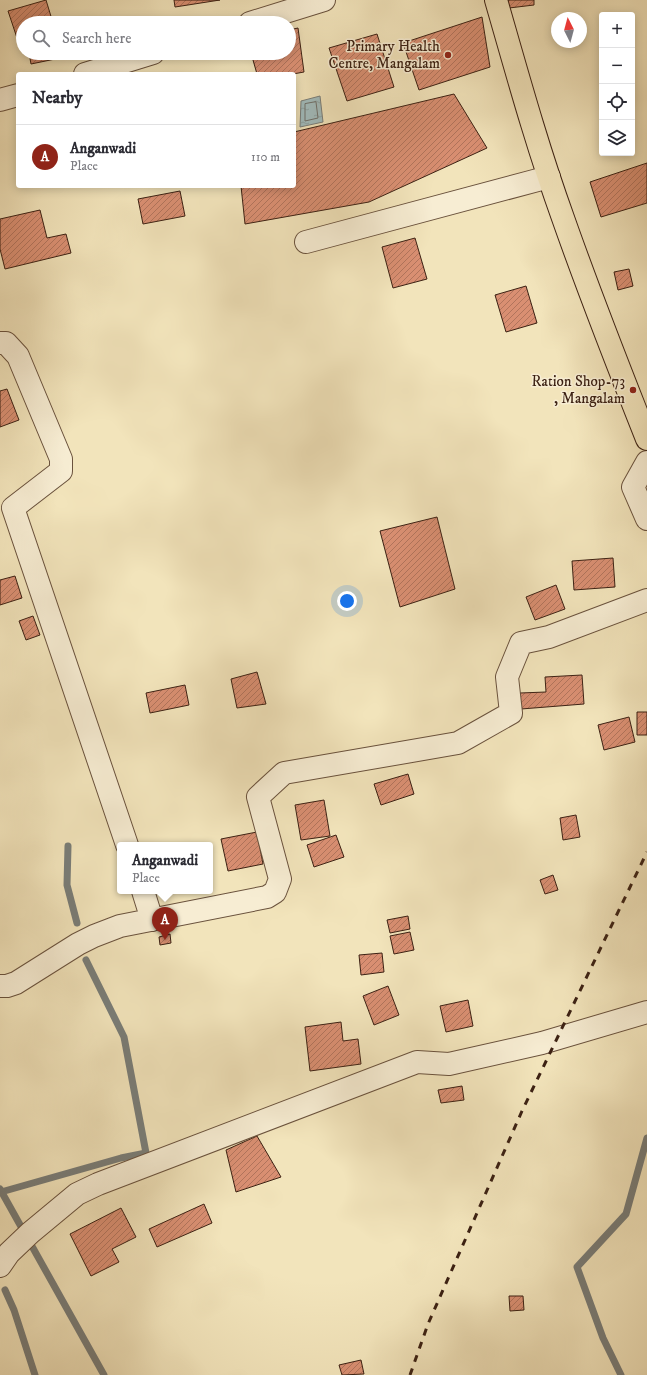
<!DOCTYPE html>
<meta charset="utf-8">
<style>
body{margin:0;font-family:"IM FELL DW Pica",serif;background:#f2f2f3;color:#2b2b33}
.controls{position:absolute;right:12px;top:12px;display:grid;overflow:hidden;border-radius:4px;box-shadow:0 2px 10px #0003}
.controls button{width:36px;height:36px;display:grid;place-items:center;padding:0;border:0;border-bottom:1px solid #e1e1e2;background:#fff;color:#2b2b33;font:20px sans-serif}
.compass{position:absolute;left:551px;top:12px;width:36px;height:36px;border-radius:50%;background:#fff;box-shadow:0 2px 10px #0003;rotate:354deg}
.you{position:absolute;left:347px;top:601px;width:14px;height:14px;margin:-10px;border:3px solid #fff;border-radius:50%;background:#1a73e8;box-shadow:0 0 0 6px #1a73e833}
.badge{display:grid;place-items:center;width:26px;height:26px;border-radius:50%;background:#8f2418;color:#fff;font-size:13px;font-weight:700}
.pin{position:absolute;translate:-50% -33px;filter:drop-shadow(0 1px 2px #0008)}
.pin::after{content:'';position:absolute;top:21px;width:14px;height:12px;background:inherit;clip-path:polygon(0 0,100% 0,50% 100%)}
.popup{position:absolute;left:117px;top:842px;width:96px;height:52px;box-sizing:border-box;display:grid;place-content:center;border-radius:4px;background:#fff;filter:drop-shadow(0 1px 3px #0005);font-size:13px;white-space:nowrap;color:#7c7c81}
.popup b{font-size:15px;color:#2b2b33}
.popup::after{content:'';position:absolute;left:50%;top:100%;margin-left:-8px;border:8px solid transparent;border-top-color:#fff}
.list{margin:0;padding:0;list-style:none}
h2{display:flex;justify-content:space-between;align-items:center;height:52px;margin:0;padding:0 16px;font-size:17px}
h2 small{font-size:13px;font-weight:400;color:#7c7c81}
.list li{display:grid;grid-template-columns:26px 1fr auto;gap:12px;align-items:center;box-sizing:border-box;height:64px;padding:0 16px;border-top:1px solid #e1e1e2}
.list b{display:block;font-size:15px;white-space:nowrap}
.list p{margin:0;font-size:13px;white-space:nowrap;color:#7c7c81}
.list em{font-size:13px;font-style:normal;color:#7c7c81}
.icon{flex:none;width:22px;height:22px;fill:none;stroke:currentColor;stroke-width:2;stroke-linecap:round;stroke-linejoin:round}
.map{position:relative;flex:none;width:647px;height:1375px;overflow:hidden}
.search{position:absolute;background:#fff;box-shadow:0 2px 10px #0003;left:16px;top:16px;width:280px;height:44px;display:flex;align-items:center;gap:10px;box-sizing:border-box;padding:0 14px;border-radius:22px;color:#7c7c81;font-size:15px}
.panel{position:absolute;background:#fff;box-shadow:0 2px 10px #0003;left:16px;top:72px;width:280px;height:116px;border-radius:4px}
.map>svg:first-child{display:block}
</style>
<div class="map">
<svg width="647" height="1375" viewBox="0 0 647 1375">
<defs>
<pattern id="water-ripples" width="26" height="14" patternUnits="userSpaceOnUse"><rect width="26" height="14" fill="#a1bbbc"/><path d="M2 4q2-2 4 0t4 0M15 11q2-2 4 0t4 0" fill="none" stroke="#8ca0a1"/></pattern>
<pattern id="building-hatch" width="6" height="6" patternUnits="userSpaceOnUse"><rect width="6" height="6" fill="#d98f72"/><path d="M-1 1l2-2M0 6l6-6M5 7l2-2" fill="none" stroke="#b1745c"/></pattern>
</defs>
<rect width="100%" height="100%" fill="#f2e4bb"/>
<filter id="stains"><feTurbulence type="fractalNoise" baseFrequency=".005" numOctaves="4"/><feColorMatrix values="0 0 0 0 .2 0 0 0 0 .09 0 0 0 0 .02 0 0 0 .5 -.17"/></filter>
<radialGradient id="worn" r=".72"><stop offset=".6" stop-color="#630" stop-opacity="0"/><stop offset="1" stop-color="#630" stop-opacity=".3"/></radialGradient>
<path fill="url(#water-ripples)" stroke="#797d78" d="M 320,96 L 323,122 L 300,127 L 301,101 Z"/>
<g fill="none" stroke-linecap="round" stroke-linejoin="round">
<path stroke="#6e6e68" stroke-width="1" d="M 316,102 L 318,118 L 305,121 L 305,104 Z"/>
<path stroke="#797d78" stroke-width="7" d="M 68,846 L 67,885 L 77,923
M 0,1189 L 104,1375
M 1,1192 L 121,1158 L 146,1153 L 124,1037 L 86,960
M 5,1290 L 14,1310 L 35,1375
M 621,1375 L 603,1338 L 577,1267 L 626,1214 L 647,1138"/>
</g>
<path fill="url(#building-hatch)" stroke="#3c2113" d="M 46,0 L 53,23 L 23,23 L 23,36 L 17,38 L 8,11 Z
M 174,0 L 220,0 L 175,7 Z
M 508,0 L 534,0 L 534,5 L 509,8 Z
M 482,17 L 490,67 L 419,90 L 403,43 Z
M 298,28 L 304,72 L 293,74 L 257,74 L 251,53 L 289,53 L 289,30 Z
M 377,34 L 394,87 L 347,101 L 329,48 Z
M 29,53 L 59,53 L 60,58 L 31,64 Z
M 454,94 L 487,148 L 369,202 L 245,224 L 241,186 L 294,186 L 294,132 Z
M 647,163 L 647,203 L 601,217 L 590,182 Z
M 180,191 L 185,216 L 143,224 L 138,199 Z
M 40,210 L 47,238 L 66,234 L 71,253 L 5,269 L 0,249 L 0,219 Z
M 415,238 L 427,279 L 393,288 L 382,247 Z
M 629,269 L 633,286 L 618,290 L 614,272 Z
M 526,286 L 537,323 L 506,332 L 495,295 Z
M 7,389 L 19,420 L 0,427 L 0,391 Z
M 437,517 L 455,589 L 400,607 L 380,531 Z
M 613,558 L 615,587 L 574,590 L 572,561 Z
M 15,576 L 22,598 L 0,605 L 0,580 Z
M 556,585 L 565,609 L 535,620 L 526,597 Z
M 33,616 L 40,635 L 26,640 L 19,621 Z
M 257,672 L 266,704 L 237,708 L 231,679 Z
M 582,675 L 584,704 L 521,709 L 520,693 L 546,692 L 545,677 Z
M 185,685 L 189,705 L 150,713 L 146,693 Z
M 637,712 L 647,712 L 647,735 L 637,735 Z
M 629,717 L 635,742 L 604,750 L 598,725 Z
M 408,774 L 414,794 L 381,805 L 374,784 Z
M 324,800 L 330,836 L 301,840 L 295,805 Z
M 576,815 L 580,837 L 563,840 L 560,818 Z
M 257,832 L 263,864 L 228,871 L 221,839 Z
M 336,835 L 344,857 L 314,867 L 307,845 Z
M 553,875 L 558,890 L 545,894 L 540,880 Z
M 408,916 L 410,929 L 390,933 L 387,920 Z
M 410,932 L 414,950 L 394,954 L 390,936 Z
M 170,934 L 171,943 L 160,945 L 159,937 Z
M 382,953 L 384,972 L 361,975 L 359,955 Z
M 388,986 L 399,1015 L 374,1025 L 363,996 Z
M 468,1000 L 473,1026 L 446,1032 L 440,1006 Z
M 341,1022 L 343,1041 L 358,1039 L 361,1064 L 310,1071 L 305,1027 Z
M 462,1086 L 464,1100 L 441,1103 L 438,1090 Z
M 257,1136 L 281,1177 L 236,1192 L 226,1150 Z
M 204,1204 L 212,1223 L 157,1247 L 149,1229 Z
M 121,1208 L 136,1237 L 112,1249 L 119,1262 L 91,1276 L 70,1234 Z
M 509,1296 L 523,1296 L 524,1310 L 510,1311 Z
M 361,1360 L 364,1374 L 342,1375 L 339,1365 Z"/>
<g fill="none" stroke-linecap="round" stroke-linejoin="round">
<defs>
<path id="minor" d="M 250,23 L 324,0
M 85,74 L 153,53
M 0,100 L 18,95
M 306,242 L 549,177
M 0,343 L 6,343 L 18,356 L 61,459 L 61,471 L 13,508 L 127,845
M 647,462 L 633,487 L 647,519
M 143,891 L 152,920
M 0,986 L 7,986 L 16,983 L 78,944 L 94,936 L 120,926 L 267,897 L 275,892 L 280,879 L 258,797 L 284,773 L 458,743 L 511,713 L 507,677 L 521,643 L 549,637 L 647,600
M 0,1266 L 9,1253 L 30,1233 L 77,1194 L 98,1184 L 417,1062 L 449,1064 L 542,1043 L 647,1012"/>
<path id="major" d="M 496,0 C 517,73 537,146 563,218 C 589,292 618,366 647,439"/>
</defs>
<use href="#minor" stroke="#6a523d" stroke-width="24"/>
<use href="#major" stroke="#3c2113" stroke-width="24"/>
<use href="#minor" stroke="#f7edd3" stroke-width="22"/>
<use href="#major" stroke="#f2e4bb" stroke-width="22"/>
<path stroke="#3c2113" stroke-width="3" stroke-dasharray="7 7" stroke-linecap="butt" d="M 410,1375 L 428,1324 L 522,1111 L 647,852"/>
</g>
<g fill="#8f2418" stroke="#f7edd3" stroke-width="1.5">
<circle cx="448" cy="55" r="4"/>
<circle cx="633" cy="390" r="4"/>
</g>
<g text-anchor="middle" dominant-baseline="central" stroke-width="3" stroke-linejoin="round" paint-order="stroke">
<g font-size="15" fill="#3c2113" stroke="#f7edd3" text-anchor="end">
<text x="440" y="46">Primary Health<tspan x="440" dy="17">Centre, Mangalam</tspan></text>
<text x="625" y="381">Ration Shop-73<tspan x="625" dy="17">, Mangalam</tspan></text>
</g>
</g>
<rect width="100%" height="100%" filter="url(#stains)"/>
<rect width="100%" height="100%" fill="url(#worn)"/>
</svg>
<div class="controls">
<button>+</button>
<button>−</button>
<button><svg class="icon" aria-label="locate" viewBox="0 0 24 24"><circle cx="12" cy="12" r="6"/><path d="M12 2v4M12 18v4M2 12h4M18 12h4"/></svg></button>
<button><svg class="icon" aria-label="layers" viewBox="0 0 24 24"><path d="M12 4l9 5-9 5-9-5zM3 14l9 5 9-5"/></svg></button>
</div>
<svg class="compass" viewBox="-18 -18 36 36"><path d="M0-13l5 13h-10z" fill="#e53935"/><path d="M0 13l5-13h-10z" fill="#7c7c81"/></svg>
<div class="you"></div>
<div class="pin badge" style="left:165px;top:940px">A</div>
<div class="popup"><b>Anganwadi</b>Place</div>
<div class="search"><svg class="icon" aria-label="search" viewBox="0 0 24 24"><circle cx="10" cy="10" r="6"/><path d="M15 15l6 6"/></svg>Search here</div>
<section class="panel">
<h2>Nearby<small></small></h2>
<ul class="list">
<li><span class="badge">A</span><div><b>Anganwadi</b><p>Place</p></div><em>110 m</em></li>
</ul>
</section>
</div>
